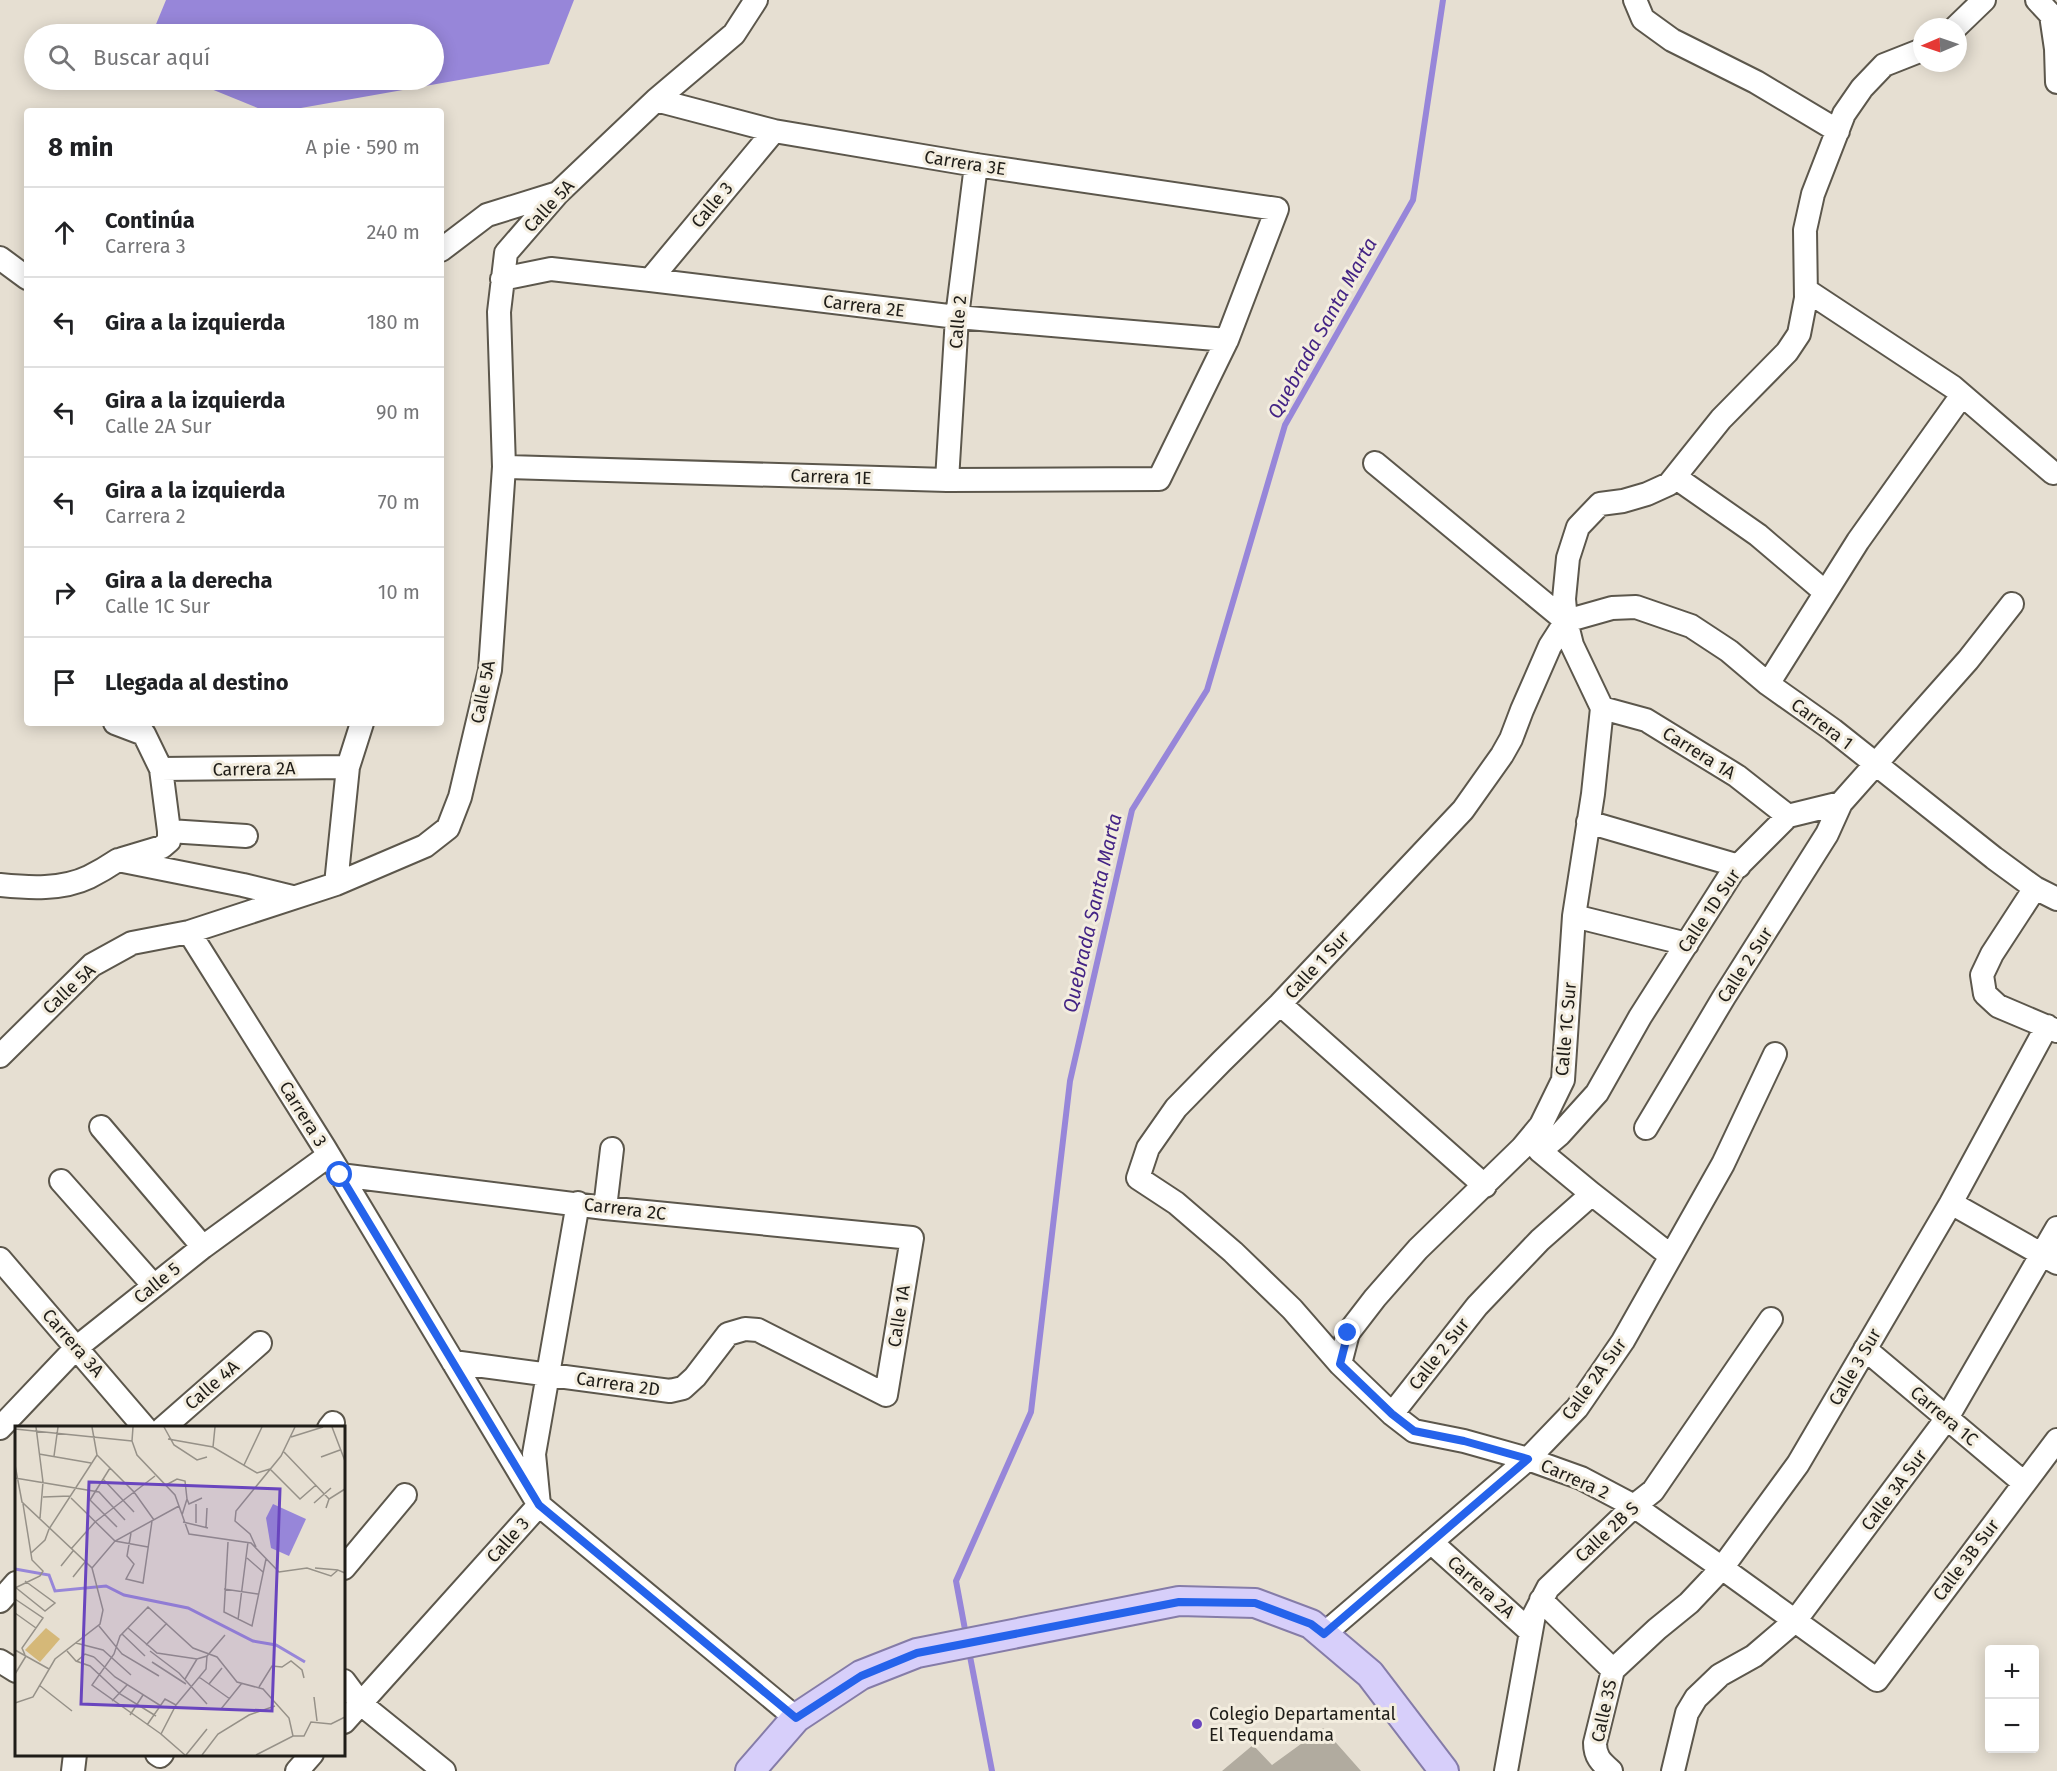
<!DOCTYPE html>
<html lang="es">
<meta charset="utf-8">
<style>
body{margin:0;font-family:"Fira Sans",sans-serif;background:#f2f2f2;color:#202124}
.controls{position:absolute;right:18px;bottom:18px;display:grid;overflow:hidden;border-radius:6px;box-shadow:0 3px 15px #0003}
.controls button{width:54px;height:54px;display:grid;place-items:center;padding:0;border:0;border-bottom:2px solid #e0e0e0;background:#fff;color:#202124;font:30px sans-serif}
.compass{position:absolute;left:1913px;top:18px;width:54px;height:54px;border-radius:50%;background:#fff;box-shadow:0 3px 15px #0003;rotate:268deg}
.stop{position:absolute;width:18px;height:18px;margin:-14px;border:4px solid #2563eb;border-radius:50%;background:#fff}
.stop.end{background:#2563eb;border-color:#fff;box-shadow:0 2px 6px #0008}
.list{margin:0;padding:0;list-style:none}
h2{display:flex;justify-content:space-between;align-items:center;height:78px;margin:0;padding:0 24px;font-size:26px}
h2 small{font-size:20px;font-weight:400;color:#757577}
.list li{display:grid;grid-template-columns:39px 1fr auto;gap:18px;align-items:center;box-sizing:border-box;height:90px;padding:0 24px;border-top:2px solid #e0e0e0}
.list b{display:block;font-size:22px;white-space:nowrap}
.list p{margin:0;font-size:20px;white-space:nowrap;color:#757577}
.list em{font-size:20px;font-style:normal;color:#757577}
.icon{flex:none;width:33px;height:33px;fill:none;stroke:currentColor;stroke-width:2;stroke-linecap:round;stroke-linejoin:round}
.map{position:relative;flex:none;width:2057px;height:1771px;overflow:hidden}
.search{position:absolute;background:#fff;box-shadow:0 3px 15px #0003;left:24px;top:24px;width:420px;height:66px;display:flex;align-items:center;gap:15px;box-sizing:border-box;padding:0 21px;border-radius:33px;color:#757577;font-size:22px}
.panel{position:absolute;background:#fff;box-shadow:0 3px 15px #0003;left:24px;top:108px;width:420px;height:618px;border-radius:6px}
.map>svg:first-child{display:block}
</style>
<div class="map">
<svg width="2057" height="1771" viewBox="0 0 2057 1771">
<rect width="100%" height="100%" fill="#e6dfd2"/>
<path fill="#9786d9" d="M 166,0 L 574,0 L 549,64 L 284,111 L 265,111 L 189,80 L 434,80 L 434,34 L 152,34 Z"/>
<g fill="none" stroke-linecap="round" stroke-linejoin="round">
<path stroke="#9786d9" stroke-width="6" d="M 966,1635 L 956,1581 L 1031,1412 L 1070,1081 L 1132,810 L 1207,690 L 1285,425 L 1413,200 L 1443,0
M 969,1651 L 992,1771"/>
</g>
<path fill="#b1ab9f" d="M 1323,1728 L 1361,1771 L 1222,1771 L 1253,1745 L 1272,1765 Z"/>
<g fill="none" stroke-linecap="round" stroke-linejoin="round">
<defs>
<path id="minor" d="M 1635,0 L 1643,19 L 1672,40 L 1756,82 L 1838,131
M 2037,0 L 2051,15 L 2056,49 L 2057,82
M 1956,27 L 1984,0
M 441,250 L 487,215 L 558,193
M 0,258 L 27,278
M 502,279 L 551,269 L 650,280 L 957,317 L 1227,340
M 650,280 L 774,131
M 1806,290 L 1953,387 L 2053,473
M 1375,463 L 1566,621
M 504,467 L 947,480 L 1159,479 L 1227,340 L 1277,209 L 976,165 L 774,131 L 656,100
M 1675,477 L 1758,535 L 1825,592
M 947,480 L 957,317 L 976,165
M 1566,621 L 1550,646 L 1522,710 L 1511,739 L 1502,755 L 1463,810 L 1280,1004 L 1221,1062 L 1176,1108 L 1148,1148 L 1138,1178 L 1176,1203 L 1233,1252 L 1292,1309 L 1340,1364 L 1392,1414 L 1414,1431 L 1464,1441 L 1528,1459 L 1581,1478 L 1634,1506 L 1722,1568 L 1877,1680 L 2057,1440
M 1566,621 L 1612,608 L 1636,607 L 1691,626 L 1729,651 L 1768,684 L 1833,730 L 1994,858 L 2035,888 L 2057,899
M 1768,684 L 1858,541 L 1962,395
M 1602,708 L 1646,720 L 1737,776 L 1788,816
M 115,723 L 144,734 L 161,769 L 169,831 L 169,841 L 162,847 L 122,859
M 161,769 L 348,767
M 1588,822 L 1739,866
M 169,831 L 246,836
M 336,884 L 348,767 L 362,723
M 0,885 C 29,888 62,890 89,877 C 99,872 109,866 118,860 L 243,885 L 292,897
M 2035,888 L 1992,954 L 1982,975 L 1985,994 L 1998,1006 L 2057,1031
M 1574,916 L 1687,944
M 189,932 L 324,1147 L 539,1505 L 796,1718
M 1280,1004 L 1485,1186
M 0,1056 L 92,965 L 132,943 L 189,932 L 336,884 L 425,846 L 448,828 L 460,797 L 490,670 L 504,467 L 499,312 L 506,253 L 558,193 L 656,100 L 734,34 L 756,0
M 101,1127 L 203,1247
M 1646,1128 L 1724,997 L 1827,834 L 1841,803
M 1531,1140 L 1540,1151 L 1592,1194 L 1671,1256
M 1540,1151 L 1560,1134 L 1597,1093 L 1640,1017 L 1733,871 L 1788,816 L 1841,803 L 1968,660 L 2012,604
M 340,1175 L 605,1208 L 912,1238 L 886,1395 L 758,1330 L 745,1329 L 728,1334 L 695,1377 L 683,1388 L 670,1391 L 453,1362
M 61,1181 L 154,1286
M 1951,1203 L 2057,1263
M 605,1208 L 612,1149
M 0,1259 L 145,1428
M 1865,1349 L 2024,1483
M 1340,1364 L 1348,1333 L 1375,1298 L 1418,1249 L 1522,1148 L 1541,1125 L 1563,1080 L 1574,916 L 1593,794 L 1602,708 L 1572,645 L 1566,621 L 1564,599 L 1568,558 L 1578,527 L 1600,504 L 1623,501 L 1647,494 L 1669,484 L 1721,419 L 1787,352 L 1799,334 L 1806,298 L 1805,230 L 1813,194 L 1844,114 L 1862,88 L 1884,65 L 1922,50
M 1392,1414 L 1477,1306 L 1540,1240 L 1592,1194
M 0,1428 L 76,1348 L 203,1247 L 328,1156
M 163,1428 L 260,1343
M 329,1428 L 333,1423
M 1431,1542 L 1531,1632
M 344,1568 L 405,1495
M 1541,1600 L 1613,1670
M 0,1601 L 16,1583
M 1324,1634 L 1528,1459 L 1577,1408 L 1623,1341 L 1723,1164 L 1775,1054
M 0,1661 L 16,1671
M 1613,1670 L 1657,1629 L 1689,1603 L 1722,1568 L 1798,1464 L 1951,1203 L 2047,1026
M 344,1681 L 361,1704 L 444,1771
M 344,1722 L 539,1505 L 534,1454 L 578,1203
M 157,1754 L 160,1756 L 162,1754
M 73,1771 L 75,1754
M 297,1771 L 312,1754
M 1506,1771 L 1534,1615 L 1548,1588 L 1634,1506 L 1653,1491 L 1771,1319
M 1611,1771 C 1601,1762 1595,1757 1595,1743 L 1613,1670
M 1673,1771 L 1687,1713 L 1696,1698 L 1720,1675 L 1754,1656 L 1795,1621 L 1947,1418 L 2057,1228"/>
<path id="major" d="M 750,1771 L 796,1718 L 861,1675 L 917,1653 L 1179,1601 L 1255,1603 L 1311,1624 L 1370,1674 L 1444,1771"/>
</defs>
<use href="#minor" stroke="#5c574c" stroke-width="26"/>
<use href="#major" stroke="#857ca8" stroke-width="32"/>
<use href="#minor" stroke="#fff" stroke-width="22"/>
<use href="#major" stroke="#d7cffa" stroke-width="28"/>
</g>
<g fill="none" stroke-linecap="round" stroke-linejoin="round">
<path stroke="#2563eb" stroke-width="8" d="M 340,1175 L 539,1505 L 796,1718 L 861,1676 L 917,1653 L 1179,1602 L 1255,1603 L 1311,1624 L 1324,1634 L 1528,1459 L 1464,1441 L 1414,1431 L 1392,1414 L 1340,1364 L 1348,1333"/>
</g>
<circle fill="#6945be" stroke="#f3eddf" stroke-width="2" cx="1197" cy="1724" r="6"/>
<g text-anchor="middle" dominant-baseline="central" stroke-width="6" stroke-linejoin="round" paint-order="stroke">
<g font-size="18" fill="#1f1d18" stroke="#f3eddf">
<text transform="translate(965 163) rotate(9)">Carrera 3E</text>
<text transform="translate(712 205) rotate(-50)">Calle 3</text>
<text transform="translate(549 206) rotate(-47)">Calle 5A</text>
<text transform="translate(864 306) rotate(7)">Carrera 2E</text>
<text transform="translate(958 322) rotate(-85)">Calle 2</text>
<text transform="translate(831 477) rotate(2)">Carrera 1E</text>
<text transform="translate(483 692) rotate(-79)">Calle 5A</text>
<text transform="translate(1822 724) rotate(37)">Carrera 1</text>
<text transform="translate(1699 753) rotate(32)">Carrera 1A</text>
<text transform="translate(254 769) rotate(-1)">Carrera 2A</text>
<text transform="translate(1709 911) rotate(-56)">Calle 1D Sur</text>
<text transform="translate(1317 965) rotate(-47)">Calle 1 Sur</text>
<text transform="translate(1745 965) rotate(-57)">Calle 2 Sur</text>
<text transform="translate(69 989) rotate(-43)">Calle 5A</text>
<text transform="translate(1566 1029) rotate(-85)">Calle 1C Sur</text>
<text transform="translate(303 1114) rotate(58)">Carrera 3</text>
<text transform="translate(625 1209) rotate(7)">Carrera 2C</text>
<text transform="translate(157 1283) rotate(-39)">Calle 5</text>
<text transform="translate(899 1316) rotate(-81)">Calle 1A</text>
<text transform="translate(73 1343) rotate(49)">Carrera 3A</text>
<text transform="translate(1439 1354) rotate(-52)">Calle 2 Sur</text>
<text transform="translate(1855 1367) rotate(-60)">Calle 3 Sur</text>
<text transform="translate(1594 1379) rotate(-54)">Calle 2A Sur</text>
<text transform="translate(618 1384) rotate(8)">Carrera 2D</text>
<text transform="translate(212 1385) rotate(-41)">Calle 4A</text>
<text transform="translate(1944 1416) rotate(40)">Carrera 1C</text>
<text transform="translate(1575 1479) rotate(24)">Carrera 2</text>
<text transform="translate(1894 1490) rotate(-53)">Calle 3A Sur</text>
<text transform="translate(1607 1532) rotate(-43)">Calle 2B S</text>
<text transform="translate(508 1540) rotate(-48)">Calle 3</text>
<text transform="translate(1966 1560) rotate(-53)">Calle 3B Sur</text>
<text transform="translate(1481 1587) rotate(42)">Carrera 2A</text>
<text transform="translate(1604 1711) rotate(-78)">Calle 3S</text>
</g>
<g font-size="18" fill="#1f1d18" stroke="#f3eddf" text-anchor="start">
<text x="1209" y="1714">Colegio Departamental<tspan x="1209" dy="21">El Tequendama</tspan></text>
</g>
<g font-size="20" font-style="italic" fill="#442485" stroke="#f3eddf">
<text transform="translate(1322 328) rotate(-61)">Quebrada Santa Marta</text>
<text transform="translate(1092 913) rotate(-77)">Quebrada Santa Marta</text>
</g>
</g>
<g transform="translate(15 1426)">
<rect width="330" height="330" fill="#e6dfd2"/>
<path d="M 31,202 L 45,213 L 25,236 L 10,224 Z" fill="#d5b878"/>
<path d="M 258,78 L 291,93 L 274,130 L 256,122 L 251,92 Z" fill="#9786d9"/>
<path fill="none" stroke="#9786d9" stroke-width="3" d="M 0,143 L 34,149 L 40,165 L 91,160 L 109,169 L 173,182 L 238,215 L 261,219 L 290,236"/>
<path fill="none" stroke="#969188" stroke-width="1.5" d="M 21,1 L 28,56 L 25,92M 118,1 L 117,15 L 122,29 L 160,69 L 174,108 L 236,117 L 264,146 L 292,142 L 316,150 L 323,144 L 330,147M 149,1 L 159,19 L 182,34 L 192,31M 317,1 L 330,35M 0,3 L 117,15M 276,11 L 308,1M 153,13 L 198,21 L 242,47 L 255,43M 198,21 L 200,1M 269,26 L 314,73M 24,28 L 76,37M 82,29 L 119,66 L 139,94M 39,30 L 43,1M 306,31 L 325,24M 0,39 L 7,76 L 77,142 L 88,184 L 85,198 L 40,233 L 18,271 L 0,277M 229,39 L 247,1M 95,42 L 75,74 L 102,101M 255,43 L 285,73 L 301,59M 0,52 L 84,66 L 110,94M 88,53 L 119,86M 151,59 L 162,53 L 170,55 L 172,73 L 167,89M 28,71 L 55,70M 56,72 L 100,115 L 133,121M 172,73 L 174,78 L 187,72M 299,77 L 316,62M 311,82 L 314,73 L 330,63M 168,96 L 193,102M 181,97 L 181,78M 191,101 L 192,82M 34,103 L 82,29 L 77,1M 116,107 L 112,130 L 119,138 L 111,153 L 128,157 L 137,95M 213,116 L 209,186 L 237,200 L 251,133M 241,121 L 235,108 L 220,95 L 221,85 L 266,30 L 280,1M 56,123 L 80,96 L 140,50M 16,127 L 30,114 L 34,103M 232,132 L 248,146M 46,140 L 58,125M 77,142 L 100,115 L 164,80M 300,142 L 323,144M 58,151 L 70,136M 0,161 L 30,185 L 40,177 L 10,155M 0,162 L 25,150 L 28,145 L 17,134 L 8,78M 209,163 L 243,168M 0,173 L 28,192 L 7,222 L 10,229M 0,187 L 21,202M 223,194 L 233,116M 84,200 L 107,228 L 144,250M 113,202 L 142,227 L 182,233 L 192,230 L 210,209M 107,208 L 130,230M 61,217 L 88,224 L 116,249M 131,219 L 152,197M 0,224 L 34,243M 52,225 L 61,235 L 75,240 L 105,268 L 141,290M 135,225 L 164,247 L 192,278M 79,231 L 100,251 L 146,280M 62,235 L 70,228 L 79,231M 137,236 L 171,258M 0,248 L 11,230M 184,251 L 215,273M 170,253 L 182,233M 194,258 L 207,242M 24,259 L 57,285M 244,261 L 257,240 L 267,241 L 276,235 L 287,244 L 289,252M 299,271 L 302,295M 97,275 L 112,259M 206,283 L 227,257M 115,289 L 128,269M 132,299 L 150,273 L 161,279M 146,308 L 77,259 L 99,228 L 105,210 L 133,181 L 178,222 L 202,231 L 222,256 L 248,263 L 274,292 L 278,310M 170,329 L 146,308 L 161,279 L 191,243 L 192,230M 171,329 L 192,303M 187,329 L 203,308 L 234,289 L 260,280M 241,329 L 278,310 L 289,310 L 296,296 L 316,298 L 330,291"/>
<path fill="#6945be" fill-opacity="0.15" stroke="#6945be" stroke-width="3" d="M 74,56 L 265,63 L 257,285 L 66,278 Z"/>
<rect width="330" height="330" fill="none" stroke="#1f1d18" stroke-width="3"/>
</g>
</svg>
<div class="controls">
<button>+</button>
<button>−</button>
</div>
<svg class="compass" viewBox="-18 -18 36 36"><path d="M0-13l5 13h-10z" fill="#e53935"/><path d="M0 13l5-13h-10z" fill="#757577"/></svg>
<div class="stop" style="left:340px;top:1175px"></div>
<div class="stop end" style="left:1348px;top:1333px"></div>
<div class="search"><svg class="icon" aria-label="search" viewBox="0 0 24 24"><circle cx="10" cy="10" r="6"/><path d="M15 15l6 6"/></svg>Buscar aquí</div>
<section class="panel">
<h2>8 min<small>A pie · 590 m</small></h2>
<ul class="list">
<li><svg class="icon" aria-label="ahead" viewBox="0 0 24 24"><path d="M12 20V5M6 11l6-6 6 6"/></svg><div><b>Continúa</b><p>Carrera 3</p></div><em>240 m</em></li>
<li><svg class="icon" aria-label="left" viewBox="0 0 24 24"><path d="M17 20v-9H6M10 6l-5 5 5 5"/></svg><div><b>Gira a la izquierda</b></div><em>180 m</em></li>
<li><svg class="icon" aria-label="left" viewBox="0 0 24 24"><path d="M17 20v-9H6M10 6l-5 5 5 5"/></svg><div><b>Gira a la izquierda</b><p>Calle 2A Sur</p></div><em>90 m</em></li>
<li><svg class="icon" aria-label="left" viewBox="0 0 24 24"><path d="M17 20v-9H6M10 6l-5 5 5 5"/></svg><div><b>Gira a la izquierda</b><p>Carrera 2</p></div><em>70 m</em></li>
<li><svg class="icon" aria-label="right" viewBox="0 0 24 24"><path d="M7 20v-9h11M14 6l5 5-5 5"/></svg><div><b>Gira a la derecha</b><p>Calle 1C Sur</p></div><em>10 m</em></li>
<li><svg class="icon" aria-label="arrive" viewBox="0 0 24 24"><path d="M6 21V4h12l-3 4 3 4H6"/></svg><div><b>Llegada al destino</b></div></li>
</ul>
</section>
</div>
